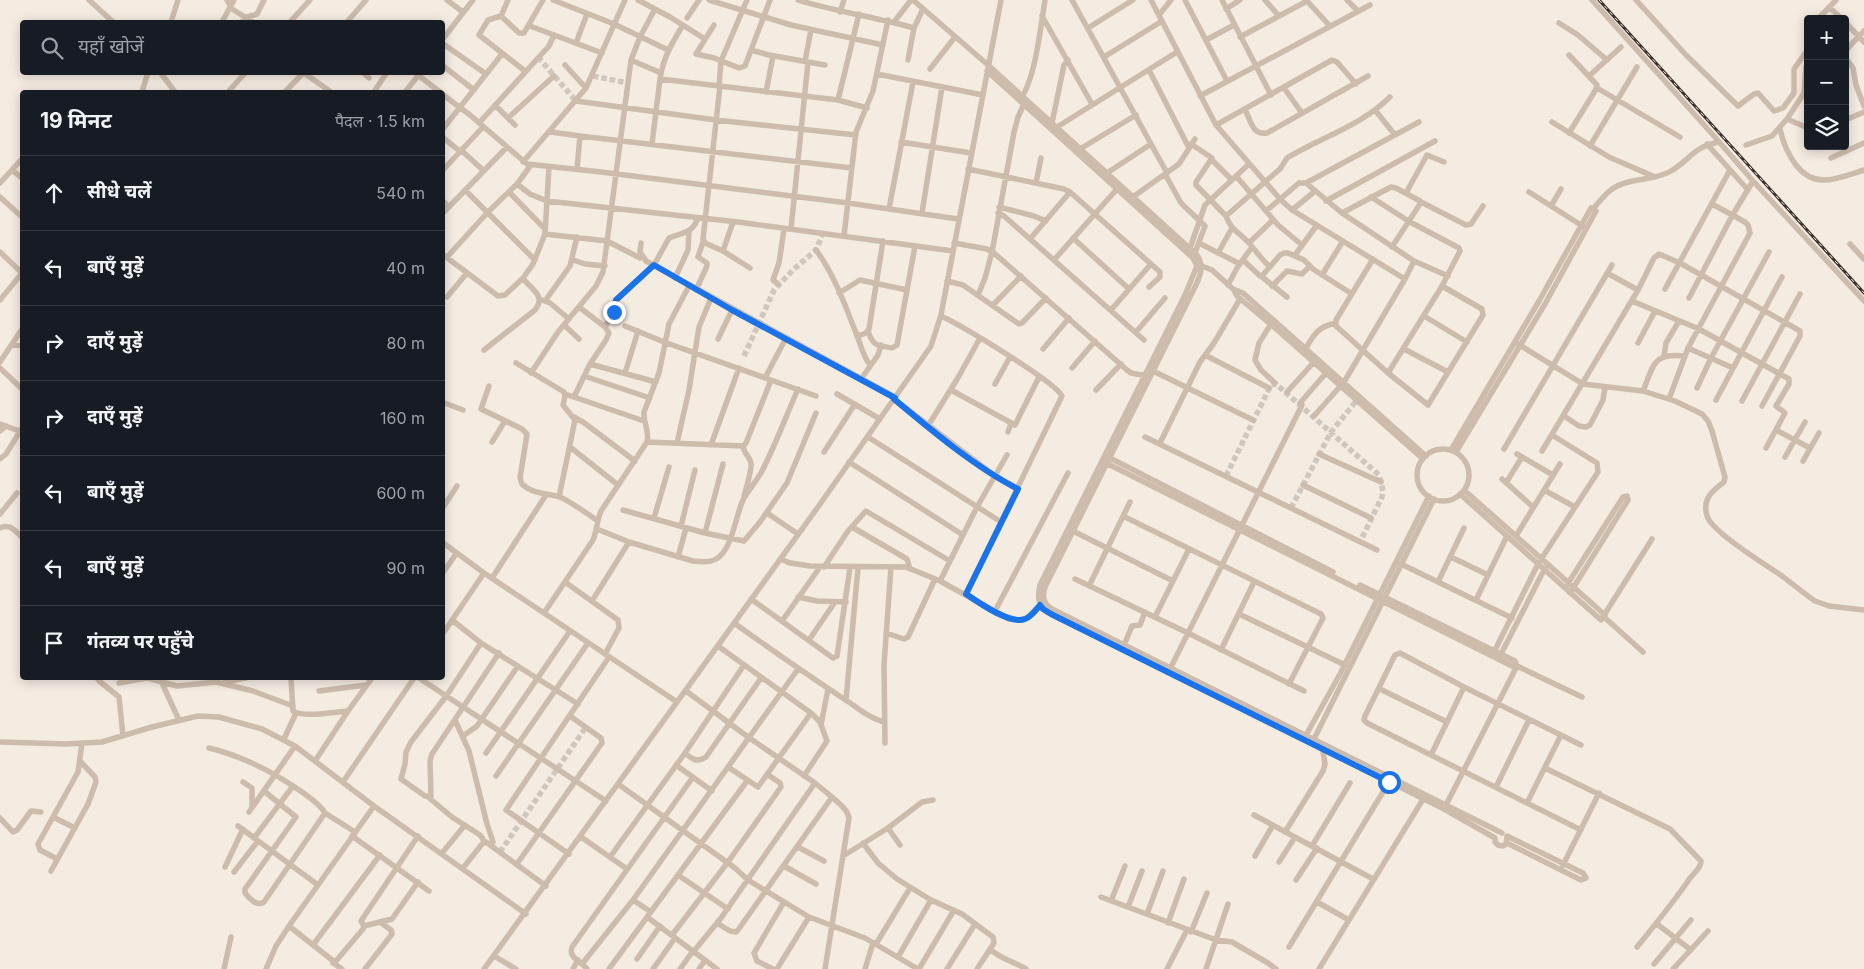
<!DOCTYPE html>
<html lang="hi">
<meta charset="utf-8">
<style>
body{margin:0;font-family:Inter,"Noto Sans Devanagari",sans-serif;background:#20242c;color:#f1f3f6}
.controls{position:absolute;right:15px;top:15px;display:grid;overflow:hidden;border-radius:5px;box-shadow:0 2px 12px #0003}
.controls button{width:45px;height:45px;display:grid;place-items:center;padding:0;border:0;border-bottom:1px solid #363941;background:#171b24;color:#f1f3f6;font:25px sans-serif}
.stop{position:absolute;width:15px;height:15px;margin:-11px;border:4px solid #1a73e8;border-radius:50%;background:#fff}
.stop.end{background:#1a73e8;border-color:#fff;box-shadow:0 1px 5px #0008}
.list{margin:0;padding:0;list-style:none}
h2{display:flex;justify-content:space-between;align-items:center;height:65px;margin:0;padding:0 20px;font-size:21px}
h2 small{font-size:16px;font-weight:400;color:#9ea1a6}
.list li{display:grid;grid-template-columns:32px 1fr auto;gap:15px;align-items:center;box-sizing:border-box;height:75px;padding:0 20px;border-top:1px solid #363941}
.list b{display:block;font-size:19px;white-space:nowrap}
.list em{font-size:16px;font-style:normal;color:#9ea1a6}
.icon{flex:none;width:28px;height:28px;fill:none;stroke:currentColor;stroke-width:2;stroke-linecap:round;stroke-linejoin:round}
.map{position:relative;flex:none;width:1864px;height:969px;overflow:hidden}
.search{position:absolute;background:#171b24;box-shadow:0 2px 12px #0003;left:20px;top:20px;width:425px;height:55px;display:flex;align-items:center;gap:12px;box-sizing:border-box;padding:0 18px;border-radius:5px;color:#9ea1a6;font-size:19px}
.panel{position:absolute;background:#171b24;box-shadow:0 2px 12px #0003;left:20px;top:90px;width:425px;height:590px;border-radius:5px}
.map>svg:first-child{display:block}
</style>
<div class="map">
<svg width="1864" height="969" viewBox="0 0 1864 969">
<rect width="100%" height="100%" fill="#f4ebe1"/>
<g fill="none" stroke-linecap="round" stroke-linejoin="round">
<path stroke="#cfc6bd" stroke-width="5.5" stroke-dasharray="5.5 3" stroke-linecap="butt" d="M 538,57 L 576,101
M 593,76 L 628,83
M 744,356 L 774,290 L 793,270 L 816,250 L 823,233
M 1226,476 L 1271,385 L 1276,384 L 1379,475 L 1383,491 L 1382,497 L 1360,542
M 1291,508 L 1331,432 L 1357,400
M 500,852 L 586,727"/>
<path stroke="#cdbbac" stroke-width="5.5" d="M 89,0 L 113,22
M 227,0 L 232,9 L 253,22
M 447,0 L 463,12
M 508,0 L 501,16 L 488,20 L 479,35 L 525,71
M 553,0 L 614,24 L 668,50
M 638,0 L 670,17 L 705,39
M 709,0 L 791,25 L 883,45
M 798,0 C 836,12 876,17 914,28 L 923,9
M 913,0 L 988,65 L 1197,255 C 1207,269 1196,284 1190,297 L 1045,587 C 1042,597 1043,603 1052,609 L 1502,833
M 1072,0 L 1167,173
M 1151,0 L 1216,125 L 1280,199 L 1292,210 L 1405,279 L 1344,382 L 1314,416
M 1185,0 L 1227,81
M 1222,0 L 1271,95
M 1265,0 L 1279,16
M 1306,0 L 1330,26
M 1347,0 L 1358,11
M 1592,0 L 1714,136 L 1753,181 L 1864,301
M 1636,0 L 1686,55 L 1738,106 L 1754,94 L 1758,93 L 1774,111 L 1783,108 L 1794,93 L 1794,69 L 1808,49
M 1829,7 L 1842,19
M 1226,9 L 1240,0
M 840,12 L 844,0
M 1159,15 L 1171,0
M 501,16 L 519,33 L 524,33 L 543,0
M 1042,16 L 1092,104
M 687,18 L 699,0
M 1818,19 L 1836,0
M 171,22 L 178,0
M 222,22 L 234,0
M 242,22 L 247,17 L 257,14 L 264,0
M 290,22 L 310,0
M 347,22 L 366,0
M 894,22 L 911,0
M 1845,22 L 1864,42
M 1559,23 L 1578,35 L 1607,60
M 714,25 L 696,54 L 714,58 L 739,68 L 745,66 L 770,0
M 530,26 L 602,53
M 1088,28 L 1133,0
M 1240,37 L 1307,1
M 442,40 L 473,0
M 1206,40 L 1234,25
M 442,43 L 486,74
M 576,43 L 587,14
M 751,50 L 769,55 L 825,65
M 1845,51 L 1864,31
M 1569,55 L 1597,85 L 1595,91 L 1569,133
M 1104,57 L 1162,21
M 1845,57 L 1853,68 L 1856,85 L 1864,106
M 631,60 L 661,73
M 908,60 L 914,28
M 805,61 L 811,30
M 442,65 L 474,90
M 565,65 L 586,88
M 930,69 L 955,37
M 1149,70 L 1189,148
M 987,71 L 1193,258 L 1197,266 L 1185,295 L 1040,585 C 1037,598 1038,608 1051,614 L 1444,809 L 1495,838 L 1495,842 L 1498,845 L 1503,846 L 1506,844 L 1507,837
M 160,72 L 175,92
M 362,72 L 369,78
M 414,72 L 440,92
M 304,73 L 331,92
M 877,74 L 983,95
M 1589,76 L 1621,47
M 660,79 C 663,58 672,43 683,25
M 719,86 L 721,61 L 747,0
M 720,86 L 703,239 L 705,243 L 723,251 L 750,268
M 1284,88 L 1302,113
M 1597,88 L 1680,137
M 142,92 L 148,72
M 228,92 L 246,72
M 285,92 L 304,72
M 374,92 L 387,72
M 405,92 L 421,72
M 766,92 L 773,56
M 442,94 L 470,115 L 527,164 L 601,172 L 848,203 L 958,219
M 1200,96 L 1370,5
M 1020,99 C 1035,82 1041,24 1045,0
M 838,100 L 859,14
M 576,101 L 716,120 L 856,135
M 495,105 L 515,125
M 1245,110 C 1251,120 1252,136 1267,133 L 1368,76
M 1375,110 L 1395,135
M 508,118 L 554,76
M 1787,119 L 1808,128
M 1845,120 L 1864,112
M 1419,122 L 1306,183 L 1342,213 L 1414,261 L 1448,276
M 1552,122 L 1609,157 L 1655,177
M 479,123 L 549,46 L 554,35
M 1052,123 L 1064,65 L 1068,60
M 1216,125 L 1332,60 L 1337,62 L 1356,84
M 1057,127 L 1177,52
M 1780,129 C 1783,143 1787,153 1796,165 C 1815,190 1838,178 1864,170
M 442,130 L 502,54
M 551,132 L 580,136
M 442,137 L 461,152
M 901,142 L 971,153
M 652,144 L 660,79 L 838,100 L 867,108
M 1191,144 L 1212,158 L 1196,182 L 1196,185 L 1226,216 L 1280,169 L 1287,158 C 1320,138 1362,125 1390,97
M 1707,144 L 1748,190
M 1746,145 L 1772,136 L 1787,119 L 1804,93 L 1806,67 L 1808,62
M 1590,146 L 1637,67
M 1080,149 L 1136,115
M 462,151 L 484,171
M 1831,158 L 1864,143
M 1212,160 L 1232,180
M 523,162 L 586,88 L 625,0
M 577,169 L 580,136 L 852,168
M 968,169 L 1064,189 L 1070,192 L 1160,272 L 1160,277 L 1149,287
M 12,170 L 22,178
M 442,171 L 483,127
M 1107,173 L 1151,144
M 1165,174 L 1181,203 L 1205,226 L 1195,253
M 1236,176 L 1266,211 L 1299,183 L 1306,183
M 0,183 L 21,160
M 1036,183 L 1041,158
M 517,184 L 530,194 L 547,201 L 738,222 L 953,251
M 465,190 L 535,260
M 509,192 L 545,229
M 1529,192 L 1584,227
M 1406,193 L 1427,155 L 1444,162
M 0,197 L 22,217
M 1371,197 L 1410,222 L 1459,248 L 1460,251 L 1442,286 L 1388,373
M 1130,199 L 1179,164 L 1195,139
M 442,200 L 449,207
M 1326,201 L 1435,141
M 1421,202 L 1466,225 L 1471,224 L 1483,206
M 1551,206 L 1561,189
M 999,207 L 1034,216 L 1046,221
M 889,209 L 913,82
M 1593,209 C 1601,200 1609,188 1622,184 C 1638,178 1656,180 1671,171 C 1691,159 1693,147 1719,142
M 1292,210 L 1314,192
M 1266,211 L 1278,225 L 1302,245
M 922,213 L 942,87
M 998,213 L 1004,216 L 1144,340
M 1342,213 L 1391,187 L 1396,188 L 1420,201 L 1420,204 L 1392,247
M 442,214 L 506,148
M 1226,216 C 1230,229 1240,233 1249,243 C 1256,251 1262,260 1270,267
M 791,229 L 808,62
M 545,234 L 607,241 L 640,258
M 844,236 L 856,132 L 873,91 L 888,20
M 1073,238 L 1129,289
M 1030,239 L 1070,192
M 641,243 L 640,252 L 646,261 L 895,397
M 954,243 L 987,249 L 994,253 L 1127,370 L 1131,373 L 1147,376
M 1199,243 L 1240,264
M 1249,243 L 1273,220
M 1850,244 L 1864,259
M 816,250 C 834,274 845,305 856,333 C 861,344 862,355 870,365
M 723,251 L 733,222
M 1189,251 L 1205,205 L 1249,164
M 0,252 L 22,273
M 1218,253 L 1232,228
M 442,254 L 498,296 L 505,295 L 523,278
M 1295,255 L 1317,225
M 447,257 L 488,212 L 517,184 L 531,165
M 1373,259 L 1336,320 L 1336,326 L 1388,373 L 1428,405 L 1483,315 L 1482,309 L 1442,286
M 573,260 L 585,264 L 605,266
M 1054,260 L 1117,189
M 1243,260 L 1260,276 L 1262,276 L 1280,255 L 1284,253 L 1288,253 L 1304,260 L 1313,269 L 1352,294
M 1199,265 L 1212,270 L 1233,289 L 1237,296 L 1274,327 L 1423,459
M 1322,275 L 1343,241
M 1261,276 L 1287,297
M 675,278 L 688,250 L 689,231
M 1405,279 L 1414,261
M 947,281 L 963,285 L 1019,324 L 1022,323 L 1046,298
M 778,284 L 773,280 L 779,263 L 784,229
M 1228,285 L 1237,268 L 1252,247
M 1272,286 L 1287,271 L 1302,274 L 1310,266
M 1233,289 L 1243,293 L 1426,456
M 1665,289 L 1730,170
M 696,290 L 707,266 L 707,263 L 698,257 L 703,242
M 1638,290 L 1654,258 L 1659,254 L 1680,263 L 1800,331 L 1800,336 L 1762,406
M 839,293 L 860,280 L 907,290
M 978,295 L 985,278 L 992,252 L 1014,132 L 1018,117 L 1024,104
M 447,297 L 467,273
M 1689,298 L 1732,216 L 1753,181
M 0,300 L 22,273
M 542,300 L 550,303 L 569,319
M 545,301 L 570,266 L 577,237
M 1632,301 L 1699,329 L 1789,379 L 1789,384 L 1776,406 L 1785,413 L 1766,448
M 993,305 L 1021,276
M 1111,310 L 1151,264
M 1424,316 L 1467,342
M 1271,324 L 1259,343 L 1255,360 L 1261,370 L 1275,383
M 564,325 L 579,339
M 625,326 L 664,342 L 816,396
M 605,327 L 614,312 L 616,300 L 654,265 L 669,238 C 683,232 692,234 698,218
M 868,331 C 873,347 878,345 892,348 L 897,345 L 915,246
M 1136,332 L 1165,298
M 858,336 L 866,333 L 869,329 L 883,241
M 718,339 L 732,310
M 1638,343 L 1655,311
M 12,344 L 22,346
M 1518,344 L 1583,384 L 1643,391 L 1675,401 L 1702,414 L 1708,421 L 1712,431 L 1725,477 L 1724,482 C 1712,491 1702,499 1707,516 C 1712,532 1766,565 1782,576 C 1793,584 1803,593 1815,601 L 1829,606 L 1864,610
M 1306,348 C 1314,334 1319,326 1336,323
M 1688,348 L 1733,368
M 1043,349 L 1069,318
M 1404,349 L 1448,372
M 484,350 L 535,310 C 547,295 530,289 523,278 L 533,264 L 545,234 L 549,167
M 1205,355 L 1269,388
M 1664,356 L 1666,343 L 1679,321
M 0,362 L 22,329
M 516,363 L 564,392 L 565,396 L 563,405 L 575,420 L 559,497
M 590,364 L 656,382
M 0,368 L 22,389
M 1072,368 L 1095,341
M 1149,369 L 1253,420
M 531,373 L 558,332 L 596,286 L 603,272 L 631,60 L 640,37 L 655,9
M 625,373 L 638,331
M 584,376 L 650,398
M 765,378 L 786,338
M 861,379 L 878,355 L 881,345
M 995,384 L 1010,357
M 489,386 L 481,409 L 522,429 L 527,434 L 520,478 L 522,484 C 532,494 547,493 560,497 C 573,503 586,513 598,521
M 1697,388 L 1711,358 L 1769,252
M 951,390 L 1015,425 L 1039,377
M 1096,390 L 1121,364
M 1643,391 C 1654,365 1652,353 1684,356
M 1287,392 L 1314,362
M 565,394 L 644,421
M 837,394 L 880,419
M 574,397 L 590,364 L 606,340 L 609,333 L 605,327 L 579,307
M 894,399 L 995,476 L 1018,489
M 1669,399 L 1688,348 L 1750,233 L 1748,225 L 1745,222 L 1712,204
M 1716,400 L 1782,277
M 1742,401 L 1800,294
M 442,402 L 463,410
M 1300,403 L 1326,373
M 1564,416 L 1579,426 L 1586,427 L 1590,425 L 1603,400 L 1605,387
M 574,417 L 583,422 L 635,461
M 0,424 L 22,432
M 928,426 L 959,376 L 980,338
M 1776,430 L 1810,448
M 0,431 L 6,426
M 1008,432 L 1011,423
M 868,437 L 1001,522 L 1062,396 C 1056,382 959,324 941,316
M 1145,437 L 1377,550
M 492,442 L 505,421
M 647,442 L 743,446 L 746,443 L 771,380
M 677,443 L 689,390 L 699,327 L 711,298
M 1160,443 L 1200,362 L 1214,343 L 1240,299
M 711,445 L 739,368
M 743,446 C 744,455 751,457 751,464 C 752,469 746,489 744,496
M 570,447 L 618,485
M 1504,449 L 1612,265
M1417 475a26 26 0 1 1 52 0a26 26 0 1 1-52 0Z
M 1451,450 L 1539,301 L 1591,208 L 1596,211 L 1545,304 L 1456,452
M 1542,451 L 1638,290 L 1607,273
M 824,452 L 855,404
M 1319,454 L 1381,482
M 1517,454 L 1553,475
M 1108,457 L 1333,572
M 1785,457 L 1805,422
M 0,459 L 6,454 L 22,428
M 1803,461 L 1819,433
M 849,462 L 963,535
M 1104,462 L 1512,666 L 1517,666 L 1582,697
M 1502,479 L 1533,507
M 1506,483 L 1522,457
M 1303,485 L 1371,518
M 1464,490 L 1605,615
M 1544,490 L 1575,507
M 1460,494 L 1601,620 L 1652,539
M 442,509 L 457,486
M 623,510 L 705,533 L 744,541 L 760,522 L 787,483 L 816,413
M 767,513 L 798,534
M 0,514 L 17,493
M 1123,516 L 1321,614 L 1323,618 L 1289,684
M 654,518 L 669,467
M 681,526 L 695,470
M 852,527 L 907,559 L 910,569
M 0,528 C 10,523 15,531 22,537
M 597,529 L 629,542 L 693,561 C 702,562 712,563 719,557 C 732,547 736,515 743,500 C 748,490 757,481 762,471 C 776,444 786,416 798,389
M 1071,530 L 1173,581
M 705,533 L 723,464
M 1516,536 L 1560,464
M 442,542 L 484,573 L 677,702
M 678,557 L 686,528
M 1451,557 L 1488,575
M 780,559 L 790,563 L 810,566 L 906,567 L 940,581 L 1009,619 C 1033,622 1026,615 1042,604
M 1401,564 L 1512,618
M 824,567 L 848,531 L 866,511 L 950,561
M 442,574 L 456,554
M 492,578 L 546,495
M 1075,579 L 1188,633 L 1304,691
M 940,581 L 977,507 L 1007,455
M 565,582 L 618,620 L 619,628 L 605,654
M 1438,582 L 1464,528
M 1360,585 L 1515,661 L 1517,666
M 1089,586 L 1130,502
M 1565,588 L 1623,497 L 1627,496 L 1628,500 L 1570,593
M 966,595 L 1001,522
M 798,597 L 817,601 L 846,602
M 751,599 L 833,658 L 837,656 L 850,568
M 1476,600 L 1507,536
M 592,601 L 629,542
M 995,611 L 1068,473
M 544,613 L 593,540 C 597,530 597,520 601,511 L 647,442 C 650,431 643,423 644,412 L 659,373 L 669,324 L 689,286
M 1239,614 L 1345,665
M 1155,617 L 1189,549
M 1604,617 L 1643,652
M 452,620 L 481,643 L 578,704
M 782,621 L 820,567
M 734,623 C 769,648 805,673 841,697 C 856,706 866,717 884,722
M 886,633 L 904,639 L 908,637 L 935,579
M 442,635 L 484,573
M 809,640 L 835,602
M 481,643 L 447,695 L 411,742 L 406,752 L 405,764 L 401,779 L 425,796 L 431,796 L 430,761 L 432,754 L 499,653
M 1124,645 L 1132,626 L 1140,625 L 1145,612
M 718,646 L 811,713 L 758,787 L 728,767
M 1221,650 L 1254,582
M 1493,654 L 1538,564 L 1598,472 L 1597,463 L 1552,435
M 1499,658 L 1545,568
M 1170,669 L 1302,405
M 97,678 L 99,681 L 119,697 L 123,736
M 291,678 L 293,711 C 304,718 334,712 348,711
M 419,678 L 606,801
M 161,681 L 179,720
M 225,682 L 246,678
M 119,683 L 147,678 L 177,686 L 216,682 L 253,691 L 293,706
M 1380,689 L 1447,722
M 319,691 L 366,685
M 686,691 L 748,737 L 815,783 L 832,797 L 738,930 L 736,932 L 730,931 L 717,923
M 846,700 L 858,568
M 455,720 L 469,751 L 487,824 L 493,842 L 491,845
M 821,725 L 828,689
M 463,736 L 477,726 L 518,666
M 1305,737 L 1340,674 L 1429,496
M 284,739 L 296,713
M 1313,741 L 1434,499
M 0,742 L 66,744 L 102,742 L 152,727 L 198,716 L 219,717 L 262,729 L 295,746 L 374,806 L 526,914
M 885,743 L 884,665 L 891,567
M 1581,745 L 1464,687 L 1400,653 L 1395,655 L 1365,716 L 1364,720 L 1367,723 L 1581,830
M 209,748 C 243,756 273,772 302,792 C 310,798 320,804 325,813 L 264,902 C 257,907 250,899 245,893 L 245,889 L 296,817 L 264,791
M 486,753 L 570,631
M 685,753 C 692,759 697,763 706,757 L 761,678
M 1431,755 L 1464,687
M 315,761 L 348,711 L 372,678
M 676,765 L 712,791
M 1545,768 L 1670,829 L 1701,861 C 1701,869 1692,874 1688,881 C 1672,904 1655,925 1637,947
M 496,776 L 588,643
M 804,776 L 827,741 L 820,722 L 811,713
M 243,782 L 252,788 L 252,807
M 343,782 L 414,678
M 618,784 L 735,868 L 748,880 L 809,917 L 865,938 L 918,969
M 1496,787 L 1529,720
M 428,797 L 452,817 L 480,835 L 483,839
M 1527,803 L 1561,735
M 1445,807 L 1517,666
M 249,812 L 295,746
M 325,813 L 355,832
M 1254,815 L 1373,879
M 53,817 L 75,828
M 0,818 L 13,832 L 17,830 L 31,811 L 41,812
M 238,826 L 318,885
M 888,828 L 900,845
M 1285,832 L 1323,771 L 1325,764 L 1322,746
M 352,836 L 429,891
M 581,837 L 627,869
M 254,838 L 293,786
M 863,843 L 878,863 L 897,879 L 931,900 L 962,914 L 993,937 L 994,943 L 977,969
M 1507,843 L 1581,880 L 1586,878 L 1583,873 L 1507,836
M 1312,846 L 1350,783
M 798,847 L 824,861
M 442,853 L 465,825
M 569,854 L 506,810 L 609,657
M 843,856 L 888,828 L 922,802 L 933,800
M 1255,856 L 1273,825
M 610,857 L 685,753 L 744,665
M 57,859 L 40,850 L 38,844 L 78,772 L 82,743
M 1279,862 L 1295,837
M 517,864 L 602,743 L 601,738 L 570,716
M 1563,865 L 1599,793
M 784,866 L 816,884
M 225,867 L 243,829
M 463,868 L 482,844 L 486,842 L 546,886
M 51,871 L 88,804 L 96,782 L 95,777 L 80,761
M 234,872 L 258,841
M 678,875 L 728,909
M 1296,880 L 1317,848
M 1101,897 L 1216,940 L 1232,942 L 1268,963 L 1276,969
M 633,900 L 651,912
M 1111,901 L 1125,866
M 1317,902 L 1349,920
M 1128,907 L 1142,871
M 1147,914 L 1163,871
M 647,917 L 717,969
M 1168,923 L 1184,879
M 1657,924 L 1691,950
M 289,926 L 332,960 L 336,961 L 363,929 L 364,926 L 361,921 L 363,918 L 418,836
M 364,926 L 392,919 L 418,882
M 1191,932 L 1207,893
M 672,935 L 728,862 L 781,787 L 780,783 L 767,774
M 876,944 L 910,888
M 313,945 L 380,855
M 1289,947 L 1389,782
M 990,949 C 1000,959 1015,962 1026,969
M 694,951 L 721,918 L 815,783
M 494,956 L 516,969
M 898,957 L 931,900
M 637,959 L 660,926
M 333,963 L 342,969
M 582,964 L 633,900 L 798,669
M 1654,964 L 1691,920
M 224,969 L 231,937
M 266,969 L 276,946 L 289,926 L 374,806
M 365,969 L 392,934 L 391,930 L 380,922
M 484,969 L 818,507 L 931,346 L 941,315 L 1001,0
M 573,969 L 578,960
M 587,969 C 581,961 568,958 572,947 L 693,777
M 609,969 L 747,781
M 653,969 L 675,938
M 680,969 L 693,951
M 699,969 L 705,960
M 773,969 L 757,961 L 754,953 L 784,902
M 777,969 L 809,917
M 825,969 L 849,818 C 848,809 838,803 832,797
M 865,969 L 873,943
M 919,969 L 954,910
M 947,969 L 975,924
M 1167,969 L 1187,930
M 1206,969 L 1228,904
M 1319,969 L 1425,796
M 1673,969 L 1708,931"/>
<defs>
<path id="rail" d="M 1599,0 L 1864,293"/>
</defs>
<use href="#rail" stroke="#3b302b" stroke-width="3"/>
<use href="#rail" stroke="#fbf5ee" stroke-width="1" stroke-dasharray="4" stroke-linecap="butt"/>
</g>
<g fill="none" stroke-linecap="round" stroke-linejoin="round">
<path stroke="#1a73e8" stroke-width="6" d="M 614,312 L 616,300 L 654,265 L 732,310 L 895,398 L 894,399 C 931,430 975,467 1018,489 L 966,594 C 979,603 1010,625 1025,619 C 1031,617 1036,610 1040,605 L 1043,609 L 1051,614 L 1389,782"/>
</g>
</svg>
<div class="controls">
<button>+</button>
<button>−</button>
<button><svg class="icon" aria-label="layers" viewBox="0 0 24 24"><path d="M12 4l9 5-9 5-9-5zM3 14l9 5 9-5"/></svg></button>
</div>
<div class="stop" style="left:1389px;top:782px"></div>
<div class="stop end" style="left:614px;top:312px"></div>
<div class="search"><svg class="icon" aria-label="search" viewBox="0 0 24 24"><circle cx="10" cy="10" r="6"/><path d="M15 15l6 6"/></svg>यहाँ खोजें</div>
<section class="panel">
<h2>19 मिनट<small>पैदल · 1.5 km</small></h2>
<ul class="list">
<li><svg class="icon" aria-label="ahead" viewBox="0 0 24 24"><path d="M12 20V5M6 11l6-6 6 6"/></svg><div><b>सीधे चलें</b></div><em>540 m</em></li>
<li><svg class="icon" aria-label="left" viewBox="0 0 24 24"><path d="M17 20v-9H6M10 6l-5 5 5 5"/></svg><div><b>बाएँ मुड़ें</b></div><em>40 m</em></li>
<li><svg class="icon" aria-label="right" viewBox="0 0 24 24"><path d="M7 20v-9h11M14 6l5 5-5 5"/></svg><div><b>दाएँ मुड़ें</b></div><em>80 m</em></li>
<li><svg class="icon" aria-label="right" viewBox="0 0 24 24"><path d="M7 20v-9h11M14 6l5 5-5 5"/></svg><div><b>दाएँ मुड़ें</b></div><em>160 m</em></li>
<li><svg class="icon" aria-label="left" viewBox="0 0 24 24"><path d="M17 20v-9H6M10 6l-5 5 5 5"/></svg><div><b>बाएँ मुड़ें</b></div><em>600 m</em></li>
<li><svg class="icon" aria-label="left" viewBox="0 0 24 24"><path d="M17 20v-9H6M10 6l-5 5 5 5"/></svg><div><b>बाएँ मुड़ें</b></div><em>90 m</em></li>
<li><svg class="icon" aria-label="arrive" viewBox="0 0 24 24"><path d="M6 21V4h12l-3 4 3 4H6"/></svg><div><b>गंतव्य पर पहुँचे</b></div></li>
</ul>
</section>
</div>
